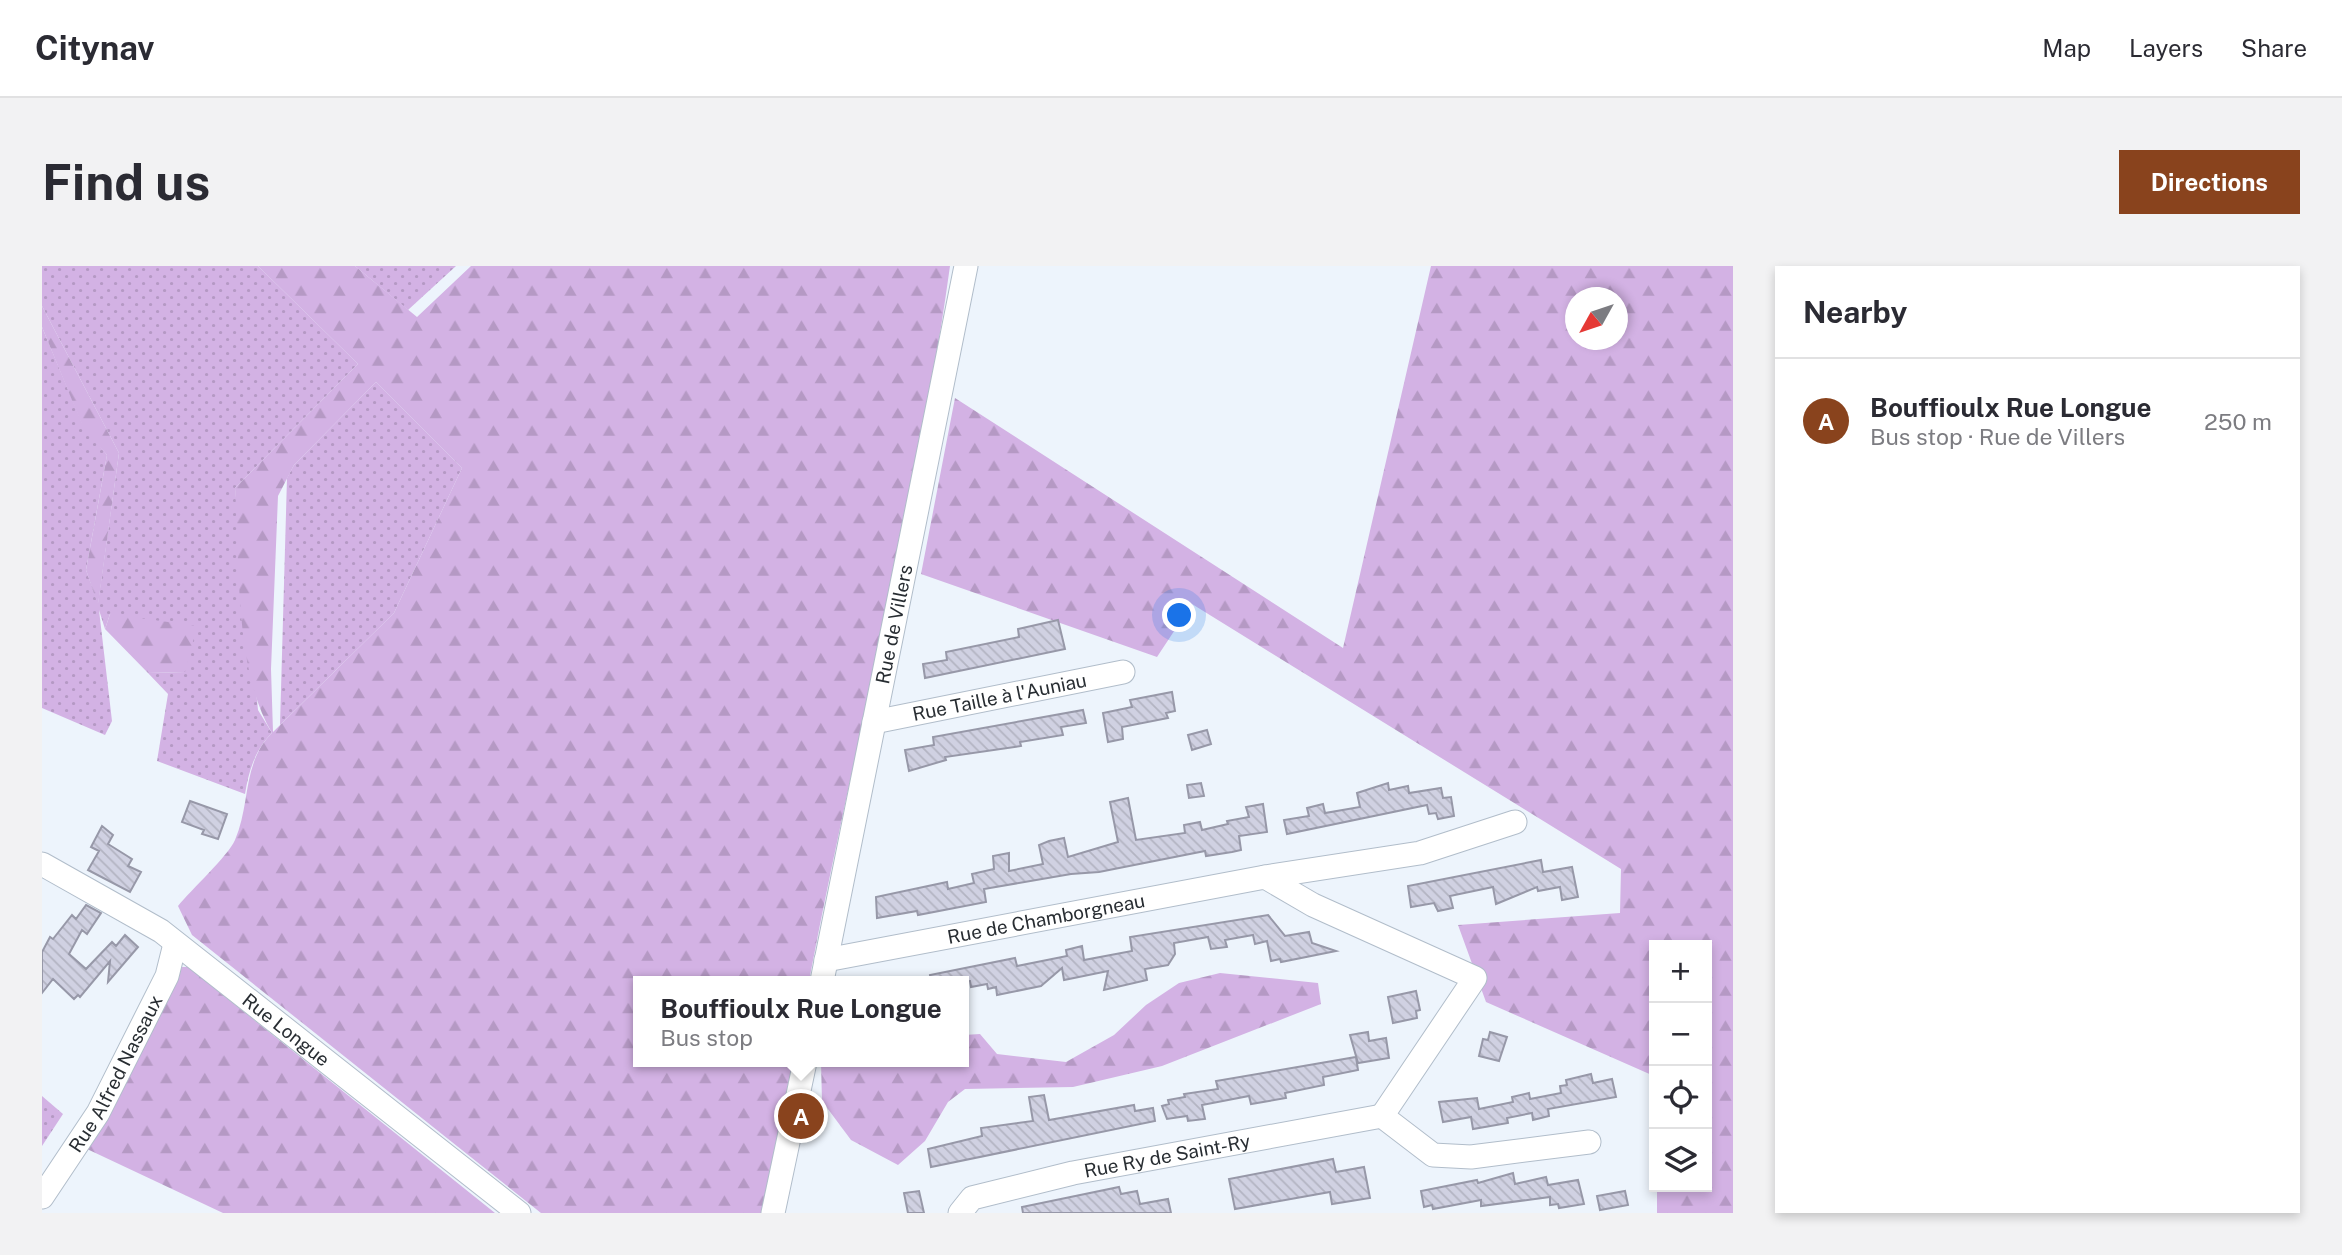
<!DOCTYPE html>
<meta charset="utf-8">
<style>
body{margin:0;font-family:"Public Sans",sans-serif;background:#f2f2f3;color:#2b2b33}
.controls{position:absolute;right:21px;bottom:21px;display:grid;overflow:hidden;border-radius:0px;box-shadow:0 4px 10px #0003}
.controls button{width:63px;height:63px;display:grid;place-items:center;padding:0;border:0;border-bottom:2px solid #e1e1e2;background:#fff;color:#2b2b33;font:35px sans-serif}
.compass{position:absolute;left:1523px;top:21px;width:63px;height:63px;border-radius:50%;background:#fff;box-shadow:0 4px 10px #0003;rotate:230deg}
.you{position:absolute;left:1138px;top:350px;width:24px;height:24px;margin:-18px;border:5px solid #fff;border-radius:50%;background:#1a73e8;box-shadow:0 0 0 10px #1a73e833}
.badge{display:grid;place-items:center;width:46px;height:46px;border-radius:50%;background:#89431d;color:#fff;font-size:23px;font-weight:700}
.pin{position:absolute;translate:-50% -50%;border:4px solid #fff;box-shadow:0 2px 7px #0006}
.popup{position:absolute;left:591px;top:710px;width:336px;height:91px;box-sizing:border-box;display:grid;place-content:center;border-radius:0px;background:#fff;filter:drop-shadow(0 2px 5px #0005);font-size:23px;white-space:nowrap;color:#7c7c81}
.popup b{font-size:26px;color:#2b2b33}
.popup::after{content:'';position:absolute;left:50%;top:100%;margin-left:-14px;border:14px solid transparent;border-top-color:#fff}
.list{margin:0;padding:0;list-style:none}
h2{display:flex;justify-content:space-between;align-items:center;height:91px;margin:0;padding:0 28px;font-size:30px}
h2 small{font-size:23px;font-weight:400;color:#7c7c81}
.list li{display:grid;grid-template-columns:46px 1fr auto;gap:21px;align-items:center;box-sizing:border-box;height:126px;padding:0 28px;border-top:2px solid #e1e1e2}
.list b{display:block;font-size:26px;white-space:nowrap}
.list p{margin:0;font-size:23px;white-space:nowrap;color:#7c7c81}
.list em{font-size:23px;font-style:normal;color:#7c7c81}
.icon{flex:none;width:38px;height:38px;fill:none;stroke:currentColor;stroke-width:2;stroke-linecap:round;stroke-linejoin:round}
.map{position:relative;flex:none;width:1691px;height:947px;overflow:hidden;border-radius:0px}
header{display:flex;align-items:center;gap:42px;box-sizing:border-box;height:98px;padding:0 35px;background:#fff;border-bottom:2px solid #e1e1e2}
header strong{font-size:33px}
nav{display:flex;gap:38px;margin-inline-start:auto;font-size:24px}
.intro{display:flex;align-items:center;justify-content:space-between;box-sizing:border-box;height:168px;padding:0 42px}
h1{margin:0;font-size:49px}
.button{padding:18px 32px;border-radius:0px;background:#89431d;color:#fff;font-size:24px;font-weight:700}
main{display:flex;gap:42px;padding:0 42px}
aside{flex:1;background:#fff;border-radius:0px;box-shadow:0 4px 10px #0003}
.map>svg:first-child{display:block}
</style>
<header>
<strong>Citynav</strong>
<nav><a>Map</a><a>Layers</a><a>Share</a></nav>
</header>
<div class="intro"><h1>Find us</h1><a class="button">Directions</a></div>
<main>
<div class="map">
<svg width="1691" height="947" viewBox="0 0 1691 947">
<defs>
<pattern id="grass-dots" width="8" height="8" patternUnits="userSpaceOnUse" patternTransform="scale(1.75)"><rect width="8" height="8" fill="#d3b2e4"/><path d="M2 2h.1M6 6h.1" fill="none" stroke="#b599c4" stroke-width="1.8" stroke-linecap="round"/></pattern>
<pattern id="forest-firs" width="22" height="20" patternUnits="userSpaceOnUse" patternTransform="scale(1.75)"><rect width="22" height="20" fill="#d3b2e4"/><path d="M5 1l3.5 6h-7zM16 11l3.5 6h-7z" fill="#b599c4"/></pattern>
<pattern id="building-back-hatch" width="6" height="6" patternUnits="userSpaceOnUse" patternTransform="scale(1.75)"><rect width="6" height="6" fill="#d0d1e2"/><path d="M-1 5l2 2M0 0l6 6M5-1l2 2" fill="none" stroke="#b3b4c2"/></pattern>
</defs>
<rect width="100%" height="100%" fill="#edf4fc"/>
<path fill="url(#grass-dots)" d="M 0,0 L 216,0 L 316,98 L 193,222 L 216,444 L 230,467 C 213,484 207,504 203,528 L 115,495 L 126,428 L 106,407 L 143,406 L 68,348 L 63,363 L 57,344 L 70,455 L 63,469 L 0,442 L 0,61 L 40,157 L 65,189 L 44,304 L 56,337 L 77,187 L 0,40 Z
M 313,0 L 414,0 L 366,44 Z
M 334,116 L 420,202 L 352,347 L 238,459 L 245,212 L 252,199 Z
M 0,830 L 21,848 L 0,880 Z"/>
<path fill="url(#forest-firs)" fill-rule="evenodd" d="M 216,0 L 313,0 L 375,51 L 429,0 L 908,0 C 875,240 812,477 767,715 L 596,715 L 596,796 L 752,796 L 724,947 L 499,947 L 150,669 L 136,640 C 149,624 186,590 193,574 C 209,537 200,497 230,467 C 192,404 198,296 193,222 L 316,98 ZM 334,116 L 420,202 L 352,347 L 231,466 L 229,403 L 236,230 L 252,199 Z
M 1389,0 L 1691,0 L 1691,947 L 1615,947 L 1615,921 L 1665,921 L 1665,679 L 1612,679 L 1612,810 L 1444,736 L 1416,659 L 1578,647 L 1579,603 L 1150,338 L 1115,391 L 879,308 L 913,132 L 1301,382 ZM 1534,32 L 1576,32 L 1576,74 L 1534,74 Z
M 0,40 L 77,187 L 56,339 L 44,304 L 65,189 L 41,161 L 0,61 Z
M 68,348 L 155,360 L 143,406 L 106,407 L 63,363 Z
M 140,701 L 146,701 L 453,947 L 181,947 L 45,883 Z
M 1178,707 L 1276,717 L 1279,738 L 1120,800 L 1031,821 L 923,823 L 906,836 L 883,875 L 856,899 L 809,874 L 780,835 L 779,796 L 922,796 L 922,769 L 938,768 L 955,788 L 1024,796 L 1072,769 L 1104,739 L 1137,717 Z"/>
<path fill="url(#building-back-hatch)" stroke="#9798a8" stroke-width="2" d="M 1016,354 L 1023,383 L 883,412 L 881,398 L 905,394 L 904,386 L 977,371 L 976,363 Z
M 1130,426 L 1133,445 L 1124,447 L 1126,452 L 1080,461 L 1081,473 L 1066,476 L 1061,447 L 1090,441 L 1088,434 Z
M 1041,444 L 1044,457 L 1019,461 L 1021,469 L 978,476 L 979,480 L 903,491 L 904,494 L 867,505 L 863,484 L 892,479 L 891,471 Z
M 1165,464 L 1169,478 L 1150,484 L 1146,469 Z
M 1159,517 L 1162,530 L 1147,532 L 1145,519 Z
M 1346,517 L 1347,524 L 1366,520 L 1367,527 L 1399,522 L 1401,532 L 1409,531 L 1412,550 L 1396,553 L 1394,547 L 1387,548 L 1385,539 L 1245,568 L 1242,554 L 1267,550 L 1265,542 L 1281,538 L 1283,547 L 1318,541 L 1315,527 Z
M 1086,532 L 1094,574 L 1143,567 L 1142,559 L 1158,556 L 1160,564 L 1186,558 L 1185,555 L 1207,551 L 1204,541 L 1221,538 L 1225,566 L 1197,570 L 1199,584 L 1190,586 L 1164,590 L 1163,585 L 1057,606 L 1029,608 L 942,623 L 944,636 L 876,649 L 875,645 L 835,652 L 834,631 L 905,616 L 906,623 L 932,617 L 930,608 L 952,603 L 951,590 L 967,587 L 967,605 L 1001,598 L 997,579 L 1007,575 L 1022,572 L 1026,591 L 1076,576 L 1068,536 Z
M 148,535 L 185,548 L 176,573 L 160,568 L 162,564 L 140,556 Z
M 60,560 L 71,569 L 66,578 L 90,593 L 86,600 L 99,606 L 88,626 L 46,604 L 57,585 L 49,581 Z
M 1499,594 L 1501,606 L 1530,601 L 1536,631 L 1520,634 L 1518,621 L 1496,625 L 1495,621 L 1454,638 L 1451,621 L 1408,630 L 1411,642 L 1396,645 L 1392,637 L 1369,641 L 1366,620 Z
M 44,639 L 59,647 L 45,668 L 40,664 L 27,688 L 44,703 L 70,676 L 74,680 L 83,669 L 96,681 L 66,716 L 68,695 L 38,731 L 36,729 L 32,733 L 11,713 L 0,727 L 0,686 L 8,671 L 11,673 L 30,649 L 34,653 Z
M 1226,649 L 1243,670 L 1267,666 L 1270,677 L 1294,685 L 1239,696 L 1238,693 L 1229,695 L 1225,675 L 1213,678 L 1211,669 L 1183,674 L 1185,681 L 1169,683 L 1166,671 L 1132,677 L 1133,688 L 1126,699 L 1103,703 L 1105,714 L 1062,724 L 1066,705 L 1022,714 L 1020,702 L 999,720 L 955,729 L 954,721 L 946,723 L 945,718 L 929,721 L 928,715 L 889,715 L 888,709 L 973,692 L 975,700 L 1025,690 L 1024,684 L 1040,680 L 1042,694 L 1090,685 L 1088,671 Z
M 1374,725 L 1378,744 L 1374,745 L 1375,752 L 1351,757 L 1346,731 Z
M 1326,766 L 1327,775 L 1344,772 L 1347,792 L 1316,797 L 1308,769 Z
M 1448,766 L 1465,771 L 1457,795 L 1437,790 L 1441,773 L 1446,774 Z
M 1314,791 L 1316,804 L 1281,811 L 1282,819 L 1243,827 L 1244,832 L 1209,838 L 1207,830 L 1160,839 L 1163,853 L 1146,855 L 1145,850 L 1125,853 L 1120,840 L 1127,838 L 1126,834 L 1143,831 L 1142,828 L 1176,823 L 1174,815 Z
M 1549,808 L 1551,817 L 1570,813 L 1574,831 L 1506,843 L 1507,850 L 1491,854 L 1490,847 L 1465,852 L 1466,857 L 1431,863 L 1429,851 L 1401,856 L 1397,836 L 1435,832 L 1437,843 L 1471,836 L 1470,831 L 1487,827 L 1488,833 L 1519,827 L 1518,820 L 1525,819 L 1524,814 Z
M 1002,829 L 1007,854 L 1092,839 L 1093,845 L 1111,842 L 1113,855 L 889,901 L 886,883 L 940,870 L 939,862 L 991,855 L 987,831 Z
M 1291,893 L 1294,906 L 1322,901 L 1328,932 L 1290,938 L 1288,926 L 1193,943 L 1187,913 Z
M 1471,907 L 1473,918 L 1504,911 L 1506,919 L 1536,914 L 1542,938 L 1517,942 L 1516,938 L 1508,939 L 1508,931 L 1439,940 L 1439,934 L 1391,943 L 1390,939 L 1382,941 L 1379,925 L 1435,914 L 1436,917 Z
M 1077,921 L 1079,928 L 1095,925 L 1098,938 L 1126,933 L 1129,947 L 981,947 L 980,941 Z
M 877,925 L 882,947 L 866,947 L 862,927 Z
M 1583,925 L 1586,939 L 1558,944 L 1555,930 Z"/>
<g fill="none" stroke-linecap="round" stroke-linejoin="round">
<defs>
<g id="minor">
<path id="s1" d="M 832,456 L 1081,406"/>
<path id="s2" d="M 0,598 L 119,665 L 477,947"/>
<path d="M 1223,611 L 1378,587 L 1473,556"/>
<path id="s3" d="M 784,694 L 1223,611 L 1271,639 L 1433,712 L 1340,850"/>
<path id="s4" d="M 780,715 L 924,0"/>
<path id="s5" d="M 0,931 L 56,847 L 125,710 L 133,678"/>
<path d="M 731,947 L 763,796"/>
<path id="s6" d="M 918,947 L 930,932 L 1031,907 L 1340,850 L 1391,889 L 1429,891 L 1547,876"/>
</g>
</defs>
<use href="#minor" stroke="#b1bdca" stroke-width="25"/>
<use href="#minor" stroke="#fff" stroke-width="23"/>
</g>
<g text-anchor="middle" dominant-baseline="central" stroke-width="5" stroke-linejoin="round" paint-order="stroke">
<g font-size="19" fill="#282d32" stroke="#fff">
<text stroke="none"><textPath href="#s4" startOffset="364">Rue de Villers</textPath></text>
<text stroke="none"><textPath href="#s1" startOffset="128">Rue Taille à l'Auniau</textPath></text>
<text stroke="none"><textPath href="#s3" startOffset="224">Rue de Chamborgneau</textPath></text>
<text stroke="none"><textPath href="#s2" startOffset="296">Rue Longue</textPath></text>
<text stroke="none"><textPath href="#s5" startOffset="144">Rue Alfred Nassaux</textPath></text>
<text stroke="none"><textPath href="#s6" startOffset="219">Rue Ry de Saint-Ry</textPath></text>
</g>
</g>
</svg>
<div class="controls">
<button>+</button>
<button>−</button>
<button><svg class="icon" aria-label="locate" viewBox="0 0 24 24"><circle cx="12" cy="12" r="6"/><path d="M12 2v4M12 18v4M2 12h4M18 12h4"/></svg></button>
<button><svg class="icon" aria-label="layers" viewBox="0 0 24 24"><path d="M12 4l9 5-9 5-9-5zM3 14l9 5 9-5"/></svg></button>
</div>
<svg class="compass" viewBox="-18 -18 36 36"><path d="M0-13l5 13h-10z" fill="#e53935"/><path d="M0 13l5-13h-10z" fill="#7c7c81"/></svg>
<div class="you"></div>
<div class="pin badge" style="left:759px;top:850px">A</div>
<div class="popup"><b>Bouffioulx Rue Longue</b>Bus stop</div>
</div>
<aside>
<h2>Nearby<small></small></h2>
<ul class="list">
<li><span class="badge">A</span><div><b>Bouffioulx Rue Longue</b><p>Bus stop · Rue de Villers</p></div><em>250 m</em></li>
</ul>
</aside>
</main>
